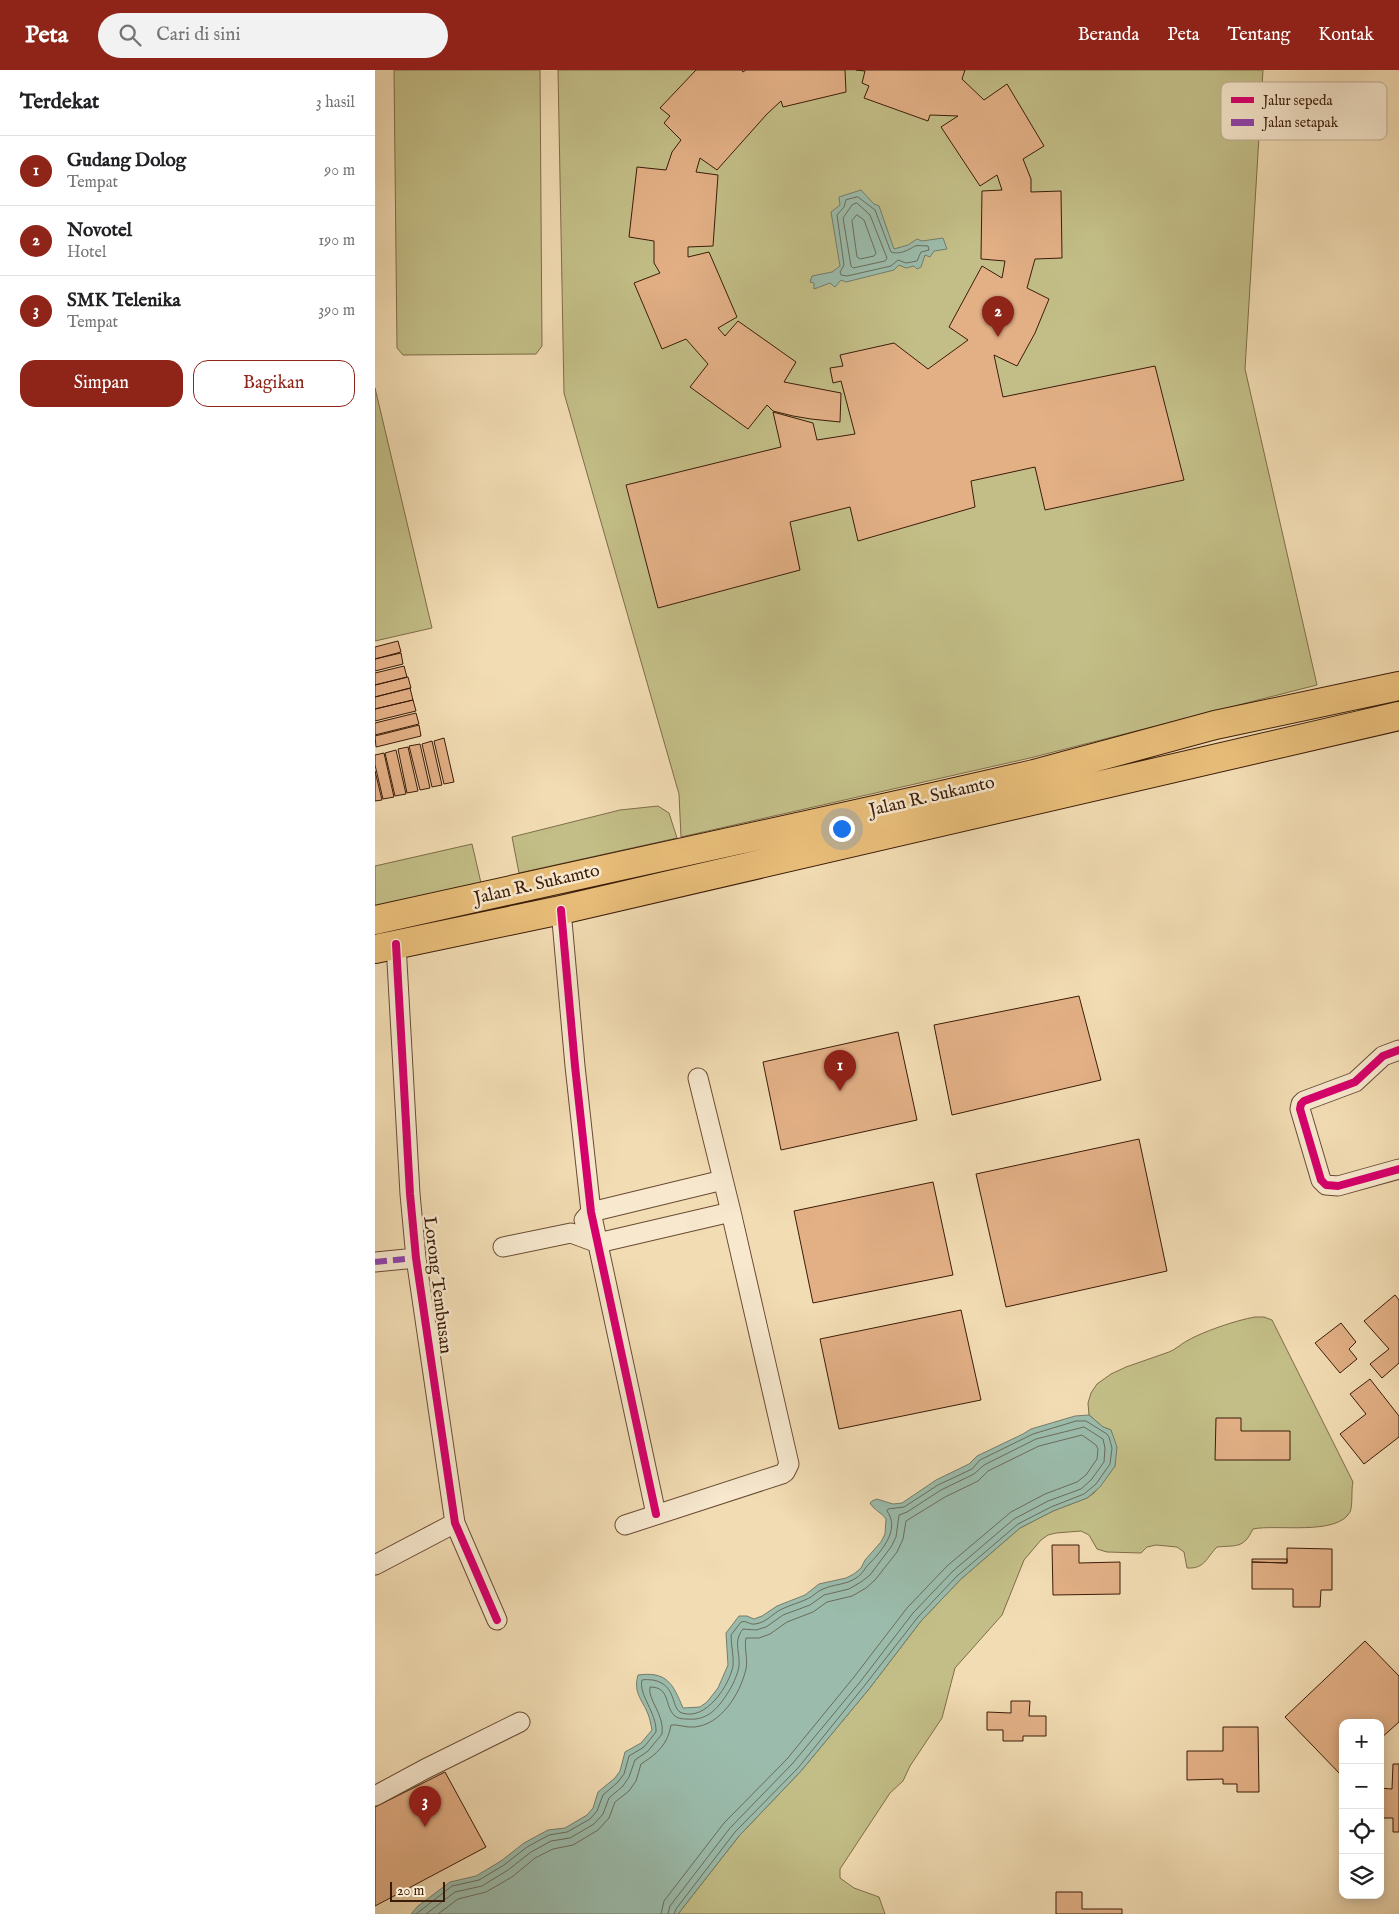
<!DOCTYPE html>
<html lang="id">
<meta charset="utf-8">
<style>
body{margin:0;font-family:"IM FELL English",serif;background:#f2f2f2;color:#202124}
.controls{position:absolute;right:15px;bottom:15px;display:grid;overflow:hidden;border-radius:10px;box-shadow:0 2px 12px #0003}
.controls button{width:45px;height:45px;display:grid;place-items:center;padding:0;border:0;border-bottom:1px solid #e0e0e0;background:#fff;color:#202124;font:25px sans-serif}
.scale{position:absolute;left:15px;bottom:12px;width:55px;box-sizing:border-box;padding-left:5px;border:2px solid #3b1c08;border-top:0;font-size:14px;line-height:18px;white-space:nowrap;color:#3b1c08;-webkit-text-stroke:4px #f7e8ce;paint-order:stroke}
.you{position:absolute;left:466px;top:758px;width:18px;height:18px;margin:-12px;border:4px solid #fff;border-radius:50%;background:#1a73e8;box-shadow:0 0 0 8px #1a73e833}
.badge{display:grid;place-items:center;width:32px;height:32px;border-radius:50%;background:#8f2418;color:#fff;font-size:16px;font-weight:700}
.pin{position:absolute;translate:-50% -41px;filter:drop-shadow(0 1px 2px #0008)}
.pin::after{content:'';position:absolute;top:26px;width:18px;height:15px;background:inherit;clip-path:polygon(0 0,100% 0,50% 100%)}
.list{margin:0;padding:0;list-style:none}
h2{display:flex;justify-content:space-between;align-items:center;height:65px;margin:0;padding:0 20px;font-size:21px}
h2 small{font-size:16px;font-weight:400;color:#757577}
.list li{display:grid;grid-template-columns:32px 1fr auto;gap:15px;align-items:center;box-sizing:border-box;height:70px;padding:0 20px;border-top:1px solid #e0e0e0}
.list b{display:block;font-size:19px;white-space:nowrap}
.list p{margin:0;font-size:16px;white-space:nowrap;color:#757577}
.list em{font-size:16px;font-style:normal;color:#757577}
.actions{display:flex;gap:10px;padding:15px 20px}
.actions a{flex:1;padding:11px 0;border:1px solid #8f2418;border-radius:15px;text-align:center;font-size:18px;color:#8f2418}
.actions .main{background:#8f2418;color:#fff}
.icon{flex:none;width:28px;height:28px;fill:none;stroke:currentColor;stroke-width:2;stroke-linecap:round;stroke-linejoin:round}
.map{position:relative;flex:none;width:1024px;height:1844px;overflow:hidden}
header{display:flex;align-items:center;gap:30px;box-sizing:border-box;height:70px;padding:0 25px;background:#8f2418;color:#fff}
header strong{font-size:24px}
nav{display:flex;gap:28px;margin-inline-start:auto;font-size:18px}
.search{width:350px;height:45px;background:#f2f2f2;display:flex;align-items:center;gap:12px;box-sizing:border-box;padding:0 18px;border-radius:28px;color:#757577;font-size:19px}
main{display:flex}
aside{flex:1;background:#fff}
.map>svg:first-child{display:block}
</style>
<header>
<strong>Peta</strong>
<div class="search"><svg class="icon" aria-label="search" viewBox="0 0 24 24"><circle cx="10" cy="10" r="6"/><path d="M15 15l6 6"/></svg>Cari di sini</div>
<nav><a>Beranda</a><a>Peta</a><a>Tentang</a><a>Kontak</a></nav>
</header>
<main>
<aside>
<h2>Terdekat<small>3 hasil</small></h2>
<ul class="list">
<li><span class="badge">1</span><div><b>Gudang Dolog</b><p>Tempat</p></div><em>90 m</em></li>
<li><span class="badge">2</span><div><b>Novotel</b><p>Hotel</p></div><em>190 m</em></li>
<li><span class="badge">3</span><div><b>SMK Telenika</b><p>Tempat</p></div><em>390 m</em></li>
</ul>
<div class="actions"><a class="main">Simpan</a><a>Bagikan</a></div>
</aside>
<div class="map">
<svg width="1024" height="1844" viewBox="0 0 1024 1844">
<rect width="100%" height="100%" fill="#f2dcb3"/>
<filter id="stains"><feTurbulence type="fractalNoise" baseFrequency=".004" numOctaves="4"/><feColorMatrix values="0 0 0 0 .2 0 0 0 0 .09 0 0 0 0 .02 0 0 0 .5 -.17"/></filter>
<radialGradient id="worn" r=".72"><stop offset=".6" stop-color="#630" stop-opacity="0"/><stop offset="1" stop-color="#630" stop-opacity=".3"/></radialGradient>
<path fill="#c3be87" stroke="#7f6d48" d="M 19,0 L 165,0 L 167,276 L 161,284 L 28,285 L 22,278 Z
M 183,0 L 888,0 L 870,299 L 942,615 L 655,688 L 306,767 L 304,724 L 189,323 Z
M 0,318 L 57,558 L 0,571 Z
M 283,736 L 294,743 L 302,768 L 144,803 L 137,767 L 245,740 Z
M 97,774 L 106,813 L 0,837 L 0,796 Z
M 880,1247 L 889,1247 L 897,1250 L 978,1412 C 976,1420 978,1435 975,1442 C 962,1466 901,1454 878,1459 C 868,1479 862,1475 842,1477 C 831,1488 830,1499 812,1498 L 809,1482 L 802,1477 L 781,1475 L 772,1477 L 766,1483 L 732,1482 L 722,1479 L 714,1465 L 706,1461 L 681,1463 L 673,1465 L 666,1470 L 649,1490 L 627,1545 L 580,1598 L 567,1648 L 535,1696 L 528,1711 L 515,1723 L 465,1799 L 465,1808 L 479,1818 L 504,1827 L 510,1844 L 303,1844 L 364,1766 L 426,1701 L 494,1619 L 546,1551 L 586,1509 L 645,1458 L 678,1441 L 712,1428 L 719,1423 L 740,1396 L 740,1392 L 736,1360 L 728,1357 L 714,1345 L 713,1333 L 716,1323 L 722,1314 L 736,1304 L 751,1297 L 794,1282 C 801,1279 805,1275 810,1272 C 826,1262 862,1250 880,1247 Z"/>
<path fill="#9bbcac" stroke="#757c6a" d="M 486,120 L 499,134 L 504,136 L 519,179 L 533,175 L 542,169 L 547,171 L 568,168 L 572,179 L 559,181 L 555,187 L 550,185 L 546,197 L 542,199 L 539,196 L 531,198 L 524,195 L 519,200 L 471,212 L 466,210 L 460,217 L 455,213 L 439,219 L 439,213 L 435,212 L 437,206 L 457,202 L 465,196 L 456,142 L 465,135 L 464,127 Z
M 714,1345 L 728,1357 L 736,1360 L 742,1377 L 740,1396 L 725,1417 L 712,1428 L 678,1441 L 645,1458 L 586,1509 L 546,1551 L 494,1619 L 426,1701 L 364,1766 L 303,1844 L 36,1844 L 43,1836 L 75,1812 L 101,1806 L 126,1791 L 149,1773 L 173,1760 L 190,1758 L 212,1745 L 218,1738 L 223,1722 L 240,1708 L 245,1701 L 250,1682 L 266,1673 L 277,1660 C 276,1655 275,1649 273,1644 C 267,1629 258,1623 263,1605 C 292,1601 298,1614 308,1638 L 325,1637 L 332,1632 L 343,1618 L 353,1595 L 351,1563 L 364,1546 L 372,1546 L 379,1549 L 387,1546 L 402,1536 L 430,1525 L 444,1514 L 471,1508 L 479,1504 L 486,1498 L 490,1490 L 506,1472 L 510,1464 L 511,1449 C 507,1443 498,1439 495,1433 L 497,1431 L 502,1429 L 518,1434 L 527,1433 L 561,1410 L 594,1394 L 602,1386 L 648,1364 L 656,1359 L 700,1346 Z"/>
<g fill="none" stroke-linecap="round" stroke-linejoin="round">
<path stroke="#6b6c5a" stroke-width="1" d="M 483,127 L 500,140 L 516,182 C 525,185 533,180 540,176 C 544,175 549,176 553,176 L 554,180 L 546,182 L 542,191 L 531,193 L 523,190 L 516,196 L 472,206 L 466,205 L 465,202 L 469,195 L 462,145 L 469,137 L 471,130 Z
M 482,133 L 495,145 L 512,188 L 510,191 L 478,198 L 476,196 L 468,148 L 477,135 Z
M 482,145 L 489,150 L 501,183 L 499,186 L 485,189 L 482,187 L 477,151 Z
M 41,1844 L 77,1816 L 104,1810 L 129,1795 L 152,1777 L 174,1765 L 192,1762 L 215,1749 L 222,1741 L 228,1725 L 243,1712 L 249,1704 L 254,1686 L 269,1677 L 281,1662 C 282,1643 263,1624 267,1610 C 271,1609 274,1610 278,1610 C 303,1615 295,1639 307,1643 C 331,1651 354,1616 358,1596 C 359,1586 356,1575 356,1565 L 366,1552 C 372,1550 374,1555 380,1554 C 391,1553 398,1543 407,1539 C 415,1535 424,1533 432,1529 C 438,1527 442,1521 448,1519 C 459,1514 471,1515 481,1508 C 488,1504 490,1497 496,1492 C 508,1479 525,1459 512,1441 L 513,1439 L 529,1437 L 563,1415 L 597,1399 L 605,1390 L 658,1364 L 701,1351 L 711,1351 L 732,1364 L 734,1367 L 737,1378 L 735,1394 L 721,1414 L 709,1424 L 676,1437 L 643,1454 L 582,1506 L 543,1547 L 490,1615 L 423,1698 L 360,1762 L 301,1839 L 299,1844
M 51,1844 L 80,1822 L 107,1816 L 133,1800 L 156,1782 L 176,1771 L 195,1768 L 219,1754 L 228,1744 L 234,1728 L 248,1716 L 254,1707 L 260,1690 L 273,1681 L 287,1664 C 290,1645 272,1629 275,1617 C 296,1617 289,1637 300,1646 C 304,1649 308,1649 312,1649 C 331,1651 342,1640 352,1624 C 357,1617 363,1604 364,1596 C 365,1580 358,1572 368,1559 L 381,1560 L 391,1557 L 408,1545 L 435,1535 L 449,1525 L 474,1519 L 486,1512 L 495,1505 L 516,1477 L 521,1467 L 524,1445 L 532,1442 L 566,1420 L 599,1404 L 609,1395 L 661,1369 L 709,1357 L 728,1369 L 730,1378 L 729,1392 L 716,1410 L 706,1419 L 673,1431 L 639,1449 L 578,1501 L 538,1543 L 485,1612 L 418,1693 L 355,1758 L 295,1836 L 293,1844
M 63,1844 L 83,1829 L 111,1822 L 137,1807 L 160,1788 L 178,1779 L 198,1775 L 223,1760 L 234,1748 L 240,1732 L 254,1721 L 261,1711 L 266,1694 C 282,1684 293,1674 296,1655 C 303,1654 311,1658 319,1657 C 346,1655 365,1624 371,1599 C 373,1589 369,1578 371,1568 L 384,1568 L 395,1564 L 412,1552 L 438,1542 L 452,1532 L 477,1526 L 491,1518 L 500,1510 L 522,1482 L 528,1469 L 531,1451 L 570,1427 L 603,1411 L 613,1401 L 664,1376 L 707,1365 L 721,1375 L 723,1379 L 722,1389 L 711,1405 L 702,1412 L 670,1424 L 636,1442 L 572,1496 L 532,1538 L 479,1607 L 412,1689 L 349,1753 L 289,1831 L 286,1844"/>
</g>
<path fill="#e3b086" stroke="#3b1c08" d="M 321,0 L 367,0 L 368,2 L 371,0 L 470,0 L 471,22 L 408,37 L 406,31 L 392,44 L 342,100 L 325,88 L 321,102 L 343,105 L 338,176 L 313,177 L 313,187 L 334,182 L 362,247 L 343,258 L 350,266 L 363,251 L 421,292 L 409,312 L 466,323 L 465,352 L 436,349 L 418,346 L 398,341 L 392,335 L 373,359 L 315,317 L 333,294 L 311,269 L 287,279 L 259,213 L 285,203 L 279,193 L 279,171 L 254,167 L 262,97 L 291,100 L 297,82 L 306,70 L 289,53 L 295,46 L 285,38 Z
M 481,0 L 590,0 L 587,9 L 609,30 L 632,14 L 669,76 L 648,89 L 656,109 L 656,122 L 686,121 L 687,188 L 660,189 L 652,218 L 674,229 L 660,263 L 642,296 L 619,285 L 628,327 L 780,296 L 809,410 L 670,440 L 660,397 L 596,411 L 600,437 L 483,471 L 475,437 L 415,452 L 425,500 L 283,538 L 251,415 L 406,377 L 398,342 L 438,353 L 442,370 L 480,364 L 466,311 L 458,313 L 455,298 L 468,296 L 465,285 L 519,273 L 553,299 L 593,270 L 574,257 L 607,196 L 627,208 L 630,191 L 606,189 L 607,121 L 627,120 L 622,105 L 605,116 L 566,57 L 583,46 L 555,45 L 553,51 L 489,28 L 494,16 L 487,13 L 490,1 Z
M 23,571 L 26,582 L 0,589 L 0,577 Z
M 26,583 L 28,594 L 0,601 L 0,589 Z
M 29,596 L 32,607 L 0,615 L 0,603 Z
M 33,607 L 36,618 L 0,627 L 0,615 Z
M 35,618 L 38,630 L 0,639 L 0,627 Z
M 38,630 L 41,641 L 0,651 L 0,639 Z
M 41,643 L 44,654 L 0,665 L 0,653 Z
M 44,655 L 46,666 L 1,677 L 0,666 Z
M 69,668 L 79,712 L 69,714 L 59,671 Z
M 57,671 L 67,715 L 57,717 L 47,674 Z
M 45,674 L 55,718 L 45,720 L 34,676 Z
M 33,677 L 43,721 L 32,723 L 23,679 Z
M 21,680 L 31,724 L 20,726 L 10,683 Z
M 9,683 L 19,727 L 8,729 L 0,695 L 0,685 Z
M 0,701 L 7,730 L 0,731 Z
M 704,926 L 726,1010 L 577,1045 L 559,955 Z
M 523,962 L 542,1050 L 406,1080 L 388,992 Z
M 764,1069 L 792,1201 L 631,1237 L 601,1104 Z
M 558,1112 L 578,1205 L 438,1233 L 419,1141 Z
M 1020,1225 L 1024,1230 L 1024,1293 L 1007,1308 L 995,1294 L 1014,1279 L 989,1251 Z
M 586,1240 L 606,1330 L 464,1359 L 445,1269 Z
M 966,1253 L 981,1272 L 974,1279 L 982,1289 L 965,1303 L 940,1273 Z
M 995,1309 L 1024,1346 L 1024,1367 L 989,1394 L 965,1364 L 991,1344 L 975,1324 Z
M 841,1348 L 866,1348 L 866,1361 L 915,1361 L 915,1390 L 840,1390 Z
M 677,1475 L 704,1475 L 704,1493 L 745,1492 L 745,1524 L 678,1525 Z
M 912,1478 L 957,1479 L 957,1520 L 946,1520 L 945,1537 L 918,1537 L 918,1519 L 877,1519 L 877,1492 L 912,1493 Z
M 877,1489 L 912,1489 L 912,1493 L 877,1492 Z
M 990,1571 L 1024,1606 L 1024,1652 L 1005,1669 L 1005,1653 L 968,1653 L 967,1706 L 910,1647 Z
M 636,1631 L 655,1631 L 654,1646 L 671,1646 L 671,1666 L 648,1666 L 648,1671 L 628,1671 L 628,1660 L 612,1660 L 612,1642 L 636,1643 Z
M 848,1657 L 883,1657 L 884,1722 L 862,1722 L 862,1714 L 848,1714 L 848,1709 L 812,1710 L 812,1681 L 848,1681 Z
M 1018,1694 L 1024,1694 L 1024,1762 L 1018,1762 L 1018,1748 L 1005,1748 L 1005,1718 L 1017,1719 Z
M 70,1702 L 111,1777 L 0,1836 L 0,1737 Z
M 681,1822 L 707,1822 L 707,1839 L 747,1839 L 747,1844 L 681,1844 Z"/>
<g fill="none" stroke-linecap="round" stroke-linejoin="round">
<defs>
<path id="minor" d="M 186,840 L 200,996 L 216,1142 L 281,1444
M 21,874 L 35,1124 L 41,1188 L 80,1453 L 122,1550
M 1024,980 L 1008,986 L 980,1012 L 929,1031 L 926,1034 L 925,1039 L 946,1110 L 951,1115 L 963,1116 L 1024,1099
M 209,1150 L 216,1142 L 348,1110
M 128,1177 L 196,1163 L 223,1173 L 356,1142
M 0,1192 L 41,1188
M 250,1455 L 407,1404 L 410,1402 L 414,1394 L 356,1142 L 323,1008
M 0,1495 L 80,1453
M 0,1726 L 50,1699 L 145,1652"/>
<path id="trunk" d="M 0,850 L 563,726 L 659,704 L 840,655 L 1024,616
M 0,879 L 186,840 L 1024,646"/>
</defs>
<use href="#minor" stroke="#694c33" stroke-width="21"/>
<use href="#trunk" stroke="#3b1c08" stroke-width="30"/>
<use href="#minor" stroke="#f7e8ce" stroke-width="19"/>
<use href="#trunk" stroke="#e9be7a" stroke-width="28"/>
<path stroke="#8e44ad" stroke-width="6" stroke-dasharray="12 6" stroke-linecap="butt" d="M 0,1192 L 41,1188"/>
<defs>
<path id="cycleway" d="M 186,840 L 200,996 L 216,1142 L 281,1444
M 21,874 L 35,1124 L 41,1188 L 80,1453 L 122,1550
M 1024,980 L 1008,986 L 980,1012 L 929,1031 L 926,1034 L 925,1039 L 946,1110 L 951,1115 L 963,1116 L 1024,1099"/>
</defs>
<use href="#cycleway" stroke="#f7e8ce" stroke-width="11"/>
<use href="#cycleway" stroke="#d6006c" stroke-width="8"/>
</g>
<g text-anchor="middle" dominant-baseline="central" stroke-width="5" stroke-linejoin="round" paint-order="stroke">
<g font-size="18" fill="#3b1c08" stroke="#f7e8ce">
<text transform="translate(557 727) rotate(-13)">Jalan R. Sukamto</text>
<text transform="translate(162 815) rotate(-13)">Jalan R. Sukamto</text>
<text transform="translate(62 1215) rotate(83)">Lorong Tembusan</text>
</g>
</g>
<rect x="846" y="12" width="166" height="58" rx="8" fill="#f7e8ce" stroke="#bfab93" stroke-width="1"/>
<rect x="856" y="27" width="23" height="6" fill="#d6006c"/>
<rect x="856" y="49" width="23" height="7" fill="#8e44ad"/>
<g font-size="14" fill="#3b1c08">
<text x="888" y="35">Jalur sepeda</text>
<text x="888" y="57">Jalan setapak</text>
</g>
<rect width="100%" height="100%" filter="url(#stains)"/>
<rect width="100%" height="100%" fill="url(#worn)"/>
</svg>
<div class="controls">
<button>+</button>
<button>−</button>
<button><svg class="icon" aria-label="locate" viewBox="0 0 24 24"><circle cx="12" cy="12" r="6"/><path d="M12 2v4M12 18v4M2 12h4M18 12h4"/></svg></button>
<button><svg class="icon" aria-label="layers" viewBox="0 0 24 24"><path d="M12 4l9 5-9 5-9-5zM3 14l9 5 9-5"/></svg></button>
</div>
<div class="scale">20 m</div>
<div class="you"></div>
<div class="pin badge" style="left:465px;top:1021px">1</div>
<div class="pin badge" style="left:623px;top:267px">2</div>
<div class="pin badge" style="left:50px;top:1757px">3</div>
</div>
</main>
